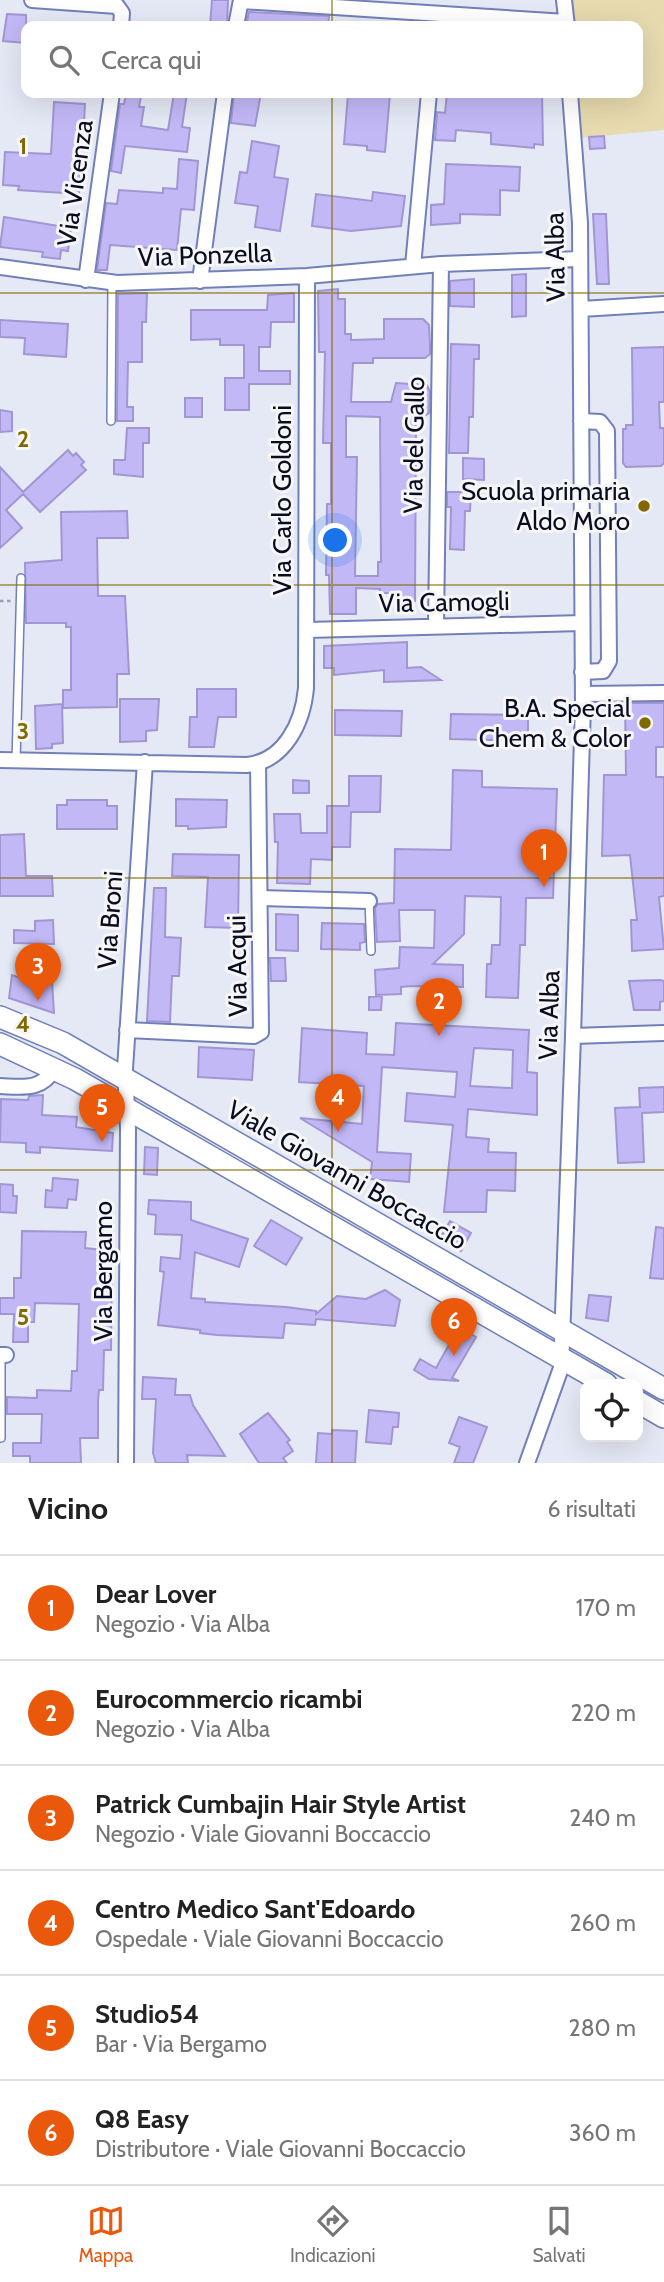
<!DOCTYPE html>
<html lang="it">
<meta charset="utf-8">
<style>
body{margin:0;font-family:Cabin,sans-serif;background:#f2f2f2;color:#222}
.controls{position:absolute;right:21px;bottom:21px;display:grid;overflow:hidden;border-radius:14px;box-shadow:0 7px 28px #0002}
.controls button{width:63px;height:63px;display:grid;place-items:center;padding:0;border:0;border-bottom:2px solid #e0e0e0;background:#fff;color:#222;font:35px sans-serif}
.you{position:absolute;left:336px;top:541px;width:24px;height:24px;margin:-18px;border:5px solid #fff;border-radius:50%;background:#1a73e8;box-shadow:0 0 0 10px #1a73e833}
.badge{display:grid;place-items:center;width:46px;height:46px;border-radius:50%;background:#ea580c;color:#fff;font-size:23px;font-weight:700}
.pin{position:absolute;translate:-50% -58px;filter:drop-shadow(0 2px 4px #0008)}
.pin::after{content:'';position:absolute;top:37px;width:24px;height:21px;background:inherit;clip-path:polygon(0 0,100% 0,50% 100%)}
.list{margin:0;padding:0;list-style:none}
h2{display:flex;justify-content:space-between;align-items:center;height:91px;margin:0;padding:0 28px;font-size:30px}
h2 small{font-size:23px;font-weight:400;color:#767676}
.list li{display:grid;grid-template-columns:46px 1fr auto;gap:21px;align-items:center;box-sizing:border-box;height:105px;padding:0 28px;border-top:2px solid #e0e0e0}
.list b{display:block;font-size:26px;white-space:nowrap}
.list p{margin:0;font-size:23px;white-space:nowrap;color:#767676}
.list em{font-size:23px;font-style:normal;color:#767676}
.icon{flex:none;width:38px;height:38px;fill:none;stroke:currentColor;stroke-width:2;stroke-linecap:round;stroke-linejoin:round}
.map{position:relative;flex:none;width:664px;height:1463px;overflow:hidden}
.search{position:absolute;background:#fff;box-shadow:0 7px 28px #0002;left:21px;right:21px;top:21px;height:77px;display:flex;align-items:center;gap:18px;box-sizing:border-box;padding:0 24px;border-radius:14px;color:#767676;font-size:26px}
.sheet{height:721px;background:#fff}
nav{display:flex;justify-content:space-around;align-items:center;box-sizing:border-box;height:98px;border-top:2px solid #e0e0e0;background:#fff;font-size:19px;color:#767676}
nav a{display:grid;justify-items:center;gap:4px}
nav .on{color:#ea580c}
.map>svg:first-child{display:block}
</style>
<div class="map">
<svg width="664" height="1463" viewBox="0 0 664 1463">
<rect width="100%" height="100%" fill="#e5e9f5"/>
<path fill="#e7daaf" d="M 572,0 L 664,0 L 664,130 L 579,138 L 579,93 L 638,93 L 638,26 L 574,26 Z"/>
<path fill="#c3b8f6" stroke="#a296d2" stroke-width="2" fill-rule="evenodd" d="M 212,0 L 228,0 L 227,26 L 210,26 Z
M 249,12 L 329,16 L 328,26 L 246,26 Z
M 7,14 L 26,15 L 26,43 L 3,41 Z
M 126,93 L 141,96 L 139,107 L 144,107 L 141,126 L 168,130 L 174,93 L 187,93 L 182,127 L 190,128 L 187,152 L 125,146 L 121,173 L 111,171 L 120,104 L 124,104 Z
M 234,93 L 261,93 L 255,126 L 231,123 Z
M 371,93 L 390,94 L 385,152 L 367,150 L 367,146 L 344,144 L 348,94 L 371,96 Z
M 447,93 L 542,93 L 543,145 L 534,144 L 534,148 L 491,144 L 491,133 L 456,130 L 455,141 L 435,140 L 437,112 L 445,113 Z
M 54,102 L 85,104 L 84,123 L 78,123 L 76,156 L 75,167 L 81,167 L 79,194 L 18,190 L 19,186 L 3,185 L 5,152 L 51,154 Z
M 604,136 L 605,148 L 590,149 L 589,137 Z
M 252,141 L 279,146 L 274,177 L 288,179 L 280,231 L 255,227 L 258,206 L 235,203 L 240,172 L 247,173 Z
M 179,159 L 198,161 L 194,210 L 181,209 L 177,250 L 110,245 L 107,270 L 97,270 L 106,203 L 117,204 L 119,190 L 163,193 L 163,188 L 177,189 Z
M 446,164 L 520,167 L 519,191 L 500,190 L 500,215 L 460,214 L 460,223 L 431,225 L 431,205 L 444,204 Z
M 373,192 L 405,196 L 401,226 L 351,231 L 312,226 L 316,194 L 372,201 Z
M 593,214 L 606,214 L 609,284 L 597,284 Z
M 4,217 L 71,228 L 68,251 L 61,250 L 60,259 L 42,257 L 43,252 L 0,247 Z
M 526,274 L 526,316 L 512,317 L 512,275 Z
M 474,279 L 474,307 L 450,306 L 450,281 Z
M 338,289 L 338,299 L 345,299 L 345,334 L 351,334 L 351,340 L 384,339 L 384,319 L 423,319 L 429,325 L 430,344 L 430,354 L 425,358 L 373,358 L 373,363 L 353,363 L 351,402 L 391,402 L 396,383 L 427,385 L 430,392 L 429,413 L 416,422 L 415,601 L 389,600 L 389,593 L 380,593 L 380,589 L 356,588 L 356,614 L 330,614 L 329,575 L 326,575 L 327,504 L 331,504 L 331,443 L 323,443 L 325,352 L 319,352 L 318,291 ZM 346,416 L 380,417 L 381,562 L 378,562 L 378,576 L 355,576 L 357,457 L 346,457 Z
M 147,293 L 146,322 L 142,322 L 142,362 L 128,362 L 127,407 L 133,407 L 133,421 L 117,421 L 118,294 Z
M 294,293 L 294,322 L 271,322 L 270,347 L 259,347 L 259,371 L 290,371 L 290,384 L 249,384 L 249,410 L 225,410 L 225,378 L 244,378 L 244,345 L 220,345 L 220,339 L 191,340 L 191,310 L 267,310 L 268,295 Z
M 0,320 L 68,324 L 66,357 L 24,354 L 25,338 L 0,337 Z
M 451,344 L 479,345 L 479,359 L 474,359 L 473,417 L 469,417 L 468,453 L 449,453 Z
M 664,347 L 664,402 L 659,402 L 660,428 L 664,428 L 664,463 L 661,466 L 626,467 L 623,463 L 623,429 L 626,429 L 626,425 L 633,425 L 632,348 Z
M 185,398 L 202,398 L 202,417 L 185,417 Z
M 0,410 L 12,412 L 12,431 L 0,432 Z
M 127,428 L 149,428 L 149,443 L 143,443 L 143,477 L 114,474 L 114,460 L 125,460 Z
M 68,450 L 73,456 L 76,453 L 84,462 L 81,465 L 86,470 L 40,512 L 23,494 L 6,510 L 22,528 L 0,548 L 0,467 L 23,492 Z
M 463,458 L 484,459 L 484,480 L 463,479 Z
M 447,492 L 471,492 L 470,511 L 465,511 L 464,550 L 450,549 L 451,507 L 447,507 Z
M 127,511 L 128,538 L 97,538 L 98,596 L 125,596 L 129,674 L 117,674 L 117,707 L 63,708 L 63,690 L 71,690 L 71,627 L 66,627 L 66,623 L 26,623 L 25,563 L 62,560 L 61,512 Z
M 407,642 L 407,668 L 421,667 L 441,680 L 384,682 L 384,670 L 334,675 L 334,668 L 324,668 L 324,646 Z
M 197,689 L 236,689 L 236,717 L 218,717 L 214,747 L 189,747 L 190,717 L 197,717 Z
M 120,699 L 159,699 L 157,730 L 146,731 L 146,741 L 120,742 Z
M 625,703 L 664,703 L 664,747 L 656,747 L 656,777 L 664,777 L 664,896 L 659,897 L 664,949 L 632,951 L 631,920 L 637,920 L 630,855 L 602,856 L 604,775 L 626,775 Z
M 62,704 L 63,743 L 52,744 L 52,748 L 36,749 L 35,706 Z
M 335,710 L 402,711 L 401,736 L 335,735 Z
M 451,714 L 528,715 L 528,741 L 450,739 Z
M 453,770 L 482,771 L 482,787 L 557,789 L 553,898 L 526,898 L 525,945 L 520,945 L 518,998 L 486,997 L 487,964 L 491,964 L 492,945 L 500,945 L 501,897 L 465,896 L 464,934 L 433,964 L 463,965 L 463,987 L 412,986 L 401,987 L 401,994 L 376,995 L 375,970 L 399,968 L 400,947 L 434,948 L 435,910 L 399,910 L 400,941 L 377,942 L 375,908 L 378,904 L 394,903 L 395,849 L 451,850 Z
M 349,776 L 381,776 L 380,812 L 351,812 L 350,847 L 332,847 L 332,860 L 311,859 L 310,884 L 277,883 L 278,842 L 275,842 L 274,814 L 300,814 L 301,833 L 327,833 L 327,806 L 349,806 Z
M 293,780 L 309,781 L 309,793 L 293,793 Z
M 176,799 L 227,800 L 226,827 L 188,829 L 188,826 L 176,826 Z
M 67,800 L 107,800 L 107,806 L 117,806 L 117,829 L 57,829 L 57,805 L 67,805 Z
M 24,834 L 26,876 L 52,876 L 53,896 L 0,896 L 0,835 Z
M 173,854 L 239,855 L 238,928 L 205,927 L 208,877 L 172,876 Z
M 154,888 L 166,888 L 165,937 L 181,938 L 179,976 L 172,976 L 170,1022 L 147,1021 Z
M 276,914 L 298,915 L 298,951 L 276,950 Z
M 53,920 L 54,944 L 14,943 L 14,930 L 35,931 L 35,921 Z
M 322,923 L 364,924 L 365,942 L 360,943 L 360,950 L 321,949 Z
M 270,958 L 285,958 L 286,981 L 271,981 Z
M 51,965 L 54,1013 L 9,998 L 12,975 L 44,986 Z
M 660,980 L 664,981 L 664,1001 L 660,1002 L 660,1010 L 634,1010 L 629,981 Z
M 382,996 L 381,1010 L 369,1010 L 369,997 Z
M 396,1023 L 529,1030 L 527,1072 L 537,1073 L 537,1115 L 468,1109 L 466,1137 L 489,1139 L 488,1152 L 516,1153 L 515,1191 L 487,1190 L 486,1212 L 444,1212 L 453,1125 L 405,1121 L 407,1093 L 455,1097 L 457,1072 L 382,1067 L 377,1152 L 411,1154 L 409,1182 L 370,1179 L 372,1162 L 300,1118 L 362,1124 L 364,1086 L 299,1082 L 302,1028 L 367,1033 L 366,1054 L 394,1055 ZM 474,1048 L 513,1050 L 512,1088 L 470,1086 Z
M 199,1047 L 254,1050 L 252,1080 L 198,1077 Z
M 664,1087 L 664,1112 L 642,1113 L 644,1162 L 618,1163 L 615,1108 L 640,1107 L 639,1088 Z
M 43,1095 L 42,1115 L 77,1117 L 76,1127 L 113,1133 L 112,1151 L 40,1147 L 40,1153 L 26,1152 L 26,1143 L 0,1142 L 1,1099 L 28,1100 L 29,1096 Z
M 145,1147 L 158,1148 L 157,1175 L 144,1174 Z
M 53,1178 L 78,1180 L 76,1200 L 68,1199 L 67,1208 L 45,1207 L 46,1190 L 52,1191 Z
M 0,1184 L 13,1185 L 13,1196 L 17,1196 L 16,1213 L 0,1212 Z
M 149,1200 L 191,1202 L 191,1220 L 248,1239 L 239,1267 L 195,1252 L 191,1298 L 205,1299 L 205,1302 L 286,1307 L 316,1311 L 316,1314 L 337,1296 L 366,1299 L 385,1290 L 400,1300 L 395,1326 L 316,1319 L 315,1325 L 285,1323 L 283,1338 L 217,1335 L 200,1333 L 200,1330 L 158,1325 L 164,1272 L 160,1271 L 161,1257 L 180,1259 L 182,1235 L 155,1234 L 156,1215 L 148,1214 Z
M 271,1220 L 302,1238 L 286,1265 L 254,1246 Z
M 450,1221 L 471,1233 L 461,1251 L 440,1238 Z
M 656,1227 L 664,1228 L 664,1279 L 650,1278 Z
M 22,1231 L 86,1232 L 85,1248 L 112,1251 L 111,1350 L 104,1350 L 103,1390 L 99,1390 L 98,1401 L 98,1438 L 80,1438 L 81,1463 L 30,1463 L 30,1456 L 13,1456 L 13,1443 L 41,1443 L 42,1414 L 7,1414 L 7,1397 L 37,1398 L 37,1390 L 71,1391 L 72,1371 L 77,1371 L 79,1304 L 35,1303 L 34,1322 L 28,1322 L 28,1342 L 13,1342 L 14,1314 L 0,1314 L 0,1298 L 14,1298 L 14,1278 L 21,1278 Z
M 589,1295 L 611,1297 L 608,1321 L 586,1318 Z
M 459,1327 L 476,1337 L 452,1378 L 459,1381 L 429,1379 L 414,1370 L 420,1359 L 436,1368 Z
M 143,1377 L 176,1379 L 175,1395 L 190,1395 L 193,1405 L 225,1456 L 187,1455 L 188,1463 L 156,1463 L 153,1453 L 156,1399 L 142,1399 Z
M 369,1410 L 399,1413 L 398,1427 L 393,1427 L 391,1444 L 366,1442 Z
M 268,1413 L 290,1440 L 287,1442 L 293,1451 L 283,1458 L 287,1463 L 259,1463 L 240,1434 Z
M 459,1417 L 487,1427 L 473,1463 L 454,1463 L 460,1447 L 449,1443 Z
M 332,1430 L 357,1431 L 355,1463 L 316,1463 L 318,1433 L 332,1434 Z"/>
<g fill="none" stroke-linecap="round" stroke-linejoin="round">
<defs>
<path id="lane" d="M 111,421 L 112,282
M 16,761 L 21,578
M 369,901 L 371,951
M 1,1438 L 1,1355"/>
<path id="street" d="M 32,0 L 117,6 L 122,13 L 121,26
M 564,0 L 567,26
M 241,1 L 566,22
M 236,26 L 241,0
M 413,266 L 429,93
M 0,267 L 117,283 L 307,276 L 441,264 L 580,259
M 86,280 L 112,93
M 200,281 L 225,93
M 581,309 L 664,304
M 581,421 L 600,422 L 607,431 L 609,661 L 603,671 L 582,672
M 436,626 L 441,264
M 307,630 L 582,623
M 583,694 L 664,693
M 0,760 L 247,765 C 285,761 303,722 306,688 L 307,276
M 260,898 L 369,901
M 127,1030 L 254,1036 L 261,1032 L 258,763
M 573,1036 L 664,1033
M 0,1086 C 24,1087 41,1091 55,1068
M 0,1355 L 6,1355
M 126,1463 L 128,1129 L 125,1069 L 145,762
M 527,1463 L 561,1368 L 573,1036 L 583,705 L 580,223 L 570,93"/>
<path id="secondary" d="M 0,1017 L 63,1043 L 664,1389
M 0,1044 L 75,1079 L 606,1384
M 638,1402 L 664,1417"/>
</defs>
<use href="#lane" stroke="#7280b8" stroke-width="10"/>
<use href="#street" stroke="#7280b8" stroke-width="18"/>
<use href="#secondary" stroke="#7280b8" stroke-width="24"/>
<path stroke="#9b9fae" stroke-width="2.5" stroke-dasharray="3.5 3.5" stroke-linecap="butt" d="M 0,601 L 11,601"/>
<use href="#lane" stroke="#fff" stroke-width="7"/>
<use href="#street" stroke="#fff" stroke-width="14"/>
<use href="#secondary" stroke="#fff" stroke-width="21"/>
</g>
<path fill="none" stroke="#816900" stroke-width="2" stroke-opacity="0.55" d="M 332,0 L 332,26M 332,93 L 332,1463M 0,293 L 664,293M 0,585 L 664,585M 0,878 L 664,878M 0,1170 L 664,1170"/>
<g fill="#816900" stroke="#f6f6f6" stroke-width="2.5">
<circle cx="644" cy="506" r="7"/>
<circle cx="645" cy="723" r="7"/>
</g>
<g text-anchor="middle" dominant-baseline="central" stroke-width="6" stroke-linejoin="round" paint-order="stroke">
<g font-size="26" fill="#090d22" stroke="#f6f6f6">
<text transform="translate(75 183) rotate(-82)">Via Vicenza</text>
<text transform="translate(205 255) rotate(-2)">Via Ponzella</text>
<text transform="translate(555 257) rotate(-91)">Via Alba</text>
<text transform="translate(414 445) rotate(-89)">Via del Gallo</text>
<text transform="translate(282 500) rotate(-90)">Via Carlo Goldoni</text>
<text transform="translate(444 602) rotate(-1)">Via Camogli</text>
<text transform="translate(110 920) rotate(-86)">Via Broni</text>
<text transform="translate(237 966) rotate(-91)">Via Acqui</text>
<text transform="translate(549 1015) rotate(-88)">Via Alba</text>
<text transform="translate(347 1175) rotate(30)">Viale Giovanni Boccaccio</text>
<text transform="translate(103 1271) rotate(-90)">Via Bergamo</text>
</g>
<g font-size="26" fill="#090d22" stroke="#f6f6f6" text-anchor="end">
<text x="630" y="491">Scuola primaria<tspan x="630" dy="30">Aldo Moro</tspan></text>
<text x="631" y="708">B.A. Special<tspan x="631" dy="30">Chem &amp; Color</tspan></text>
</g>
</g>
<g font-size="23" text-anchor="middle" font-weight="bold" fill="#816900" stroke="#f6f6f6" stroke-width="6" stroke-linejoin="round" paint-order="stroke">
<text x="23" y="154">1</text>
<text x="23" y="447">2</text>
<text x="23" y="739">3</text>
<text x="23" y="1032">4</text>
<text x="23" y="1325">5</text>
</g>
</svg>
<div class="controls">
<button><svg class="icon" aria-label="locate" viewBox="0 0 24 24"><circle cx="12" cy="12" r="6"/><path d="M12 2v4M12 18v4M2 12h4M18 12h4"/></svg></button>
</div>
<div class="you"></div>
<div class="pin badge" style="left:544px;top:887px">1</div>
<div class="pin badge" style="left:439px;top:1036px">2</div>
<div class="pin badge" style="left:38px;top:1001px">3</div>
<div class="pin badge" style="left:338px;top:1132px">4</div>
<div class="pin badge" style="left:102px;top:1142px">5</div>
<div class="pin badge" style="left:454px;top:1356px">6</div>
<div class="search"><svg class="icon" aria-label="search" viewBox="0 0 24 24"><circle cx="10" cy="10" r="6"/><path d="M15 15l6 6"/></svg>Cerca qui</div>
</div>
<section class="sheet">
<h2>Vicino<small>6 risultati</small></h2>
<ul class="list">
<li><span class="badge">1</span><div><b>Dear Lover</b><p>Negozio · Via Alba</p></div><em>170 m</em></li>
<li><span class="badge">2</span><div><b>Eurocommercio ricambi</b><p>Negozio · Via Alba</p></div><em>220 m</em></li>
<li><span class="badge">3</span><div><b>Patrick Cumbajin Hair Style Artist</b><p>Negozio · Viale Giovanni Boccaccio</p></div><em>240 m</em></li>
<li><span class="badge">4</span><div><b>Centro Medico Sant'Edoardo</b><p>Ospedale · Viale Giovanni Boccaccio</p></div><em>260 m</em></li>
<li><span class="badge">5</span><div><b>Studio54</b><p>Bar · Via Bergamo</p></div><em>280 m</em></li>
<li><span class="badge">6</span><div><b>Q8 Easy</b><p>Distributore · Viale Giovanni Boccaccio</p></div><em>360 m</em></li>
</ul>
</section>
<nav>
<a class="on"><svg class="icon" aria-label="map" viewBox="0 0 24 24"><path d="M3 6l6-2 6 2 6-2v14l-6 2-6-2-6 2zM9 4v14M15 6v14"/></svg>Mappa</a>
<a><svg class="icon" aria-label="directions" viewBox="0 0 24 24"><path d="M12 3l9 9-9 9-9-9zM9 14v-3h6M13 9l2 2-2 2"/></svg>Indicazioni</a>
<a><svg class="icon" aria-label="saved" viewBox="0 0 24 24"><path d="M7 4h10v16l-5-4-5 4z"/></svg>Salvati</a>
</nav>
